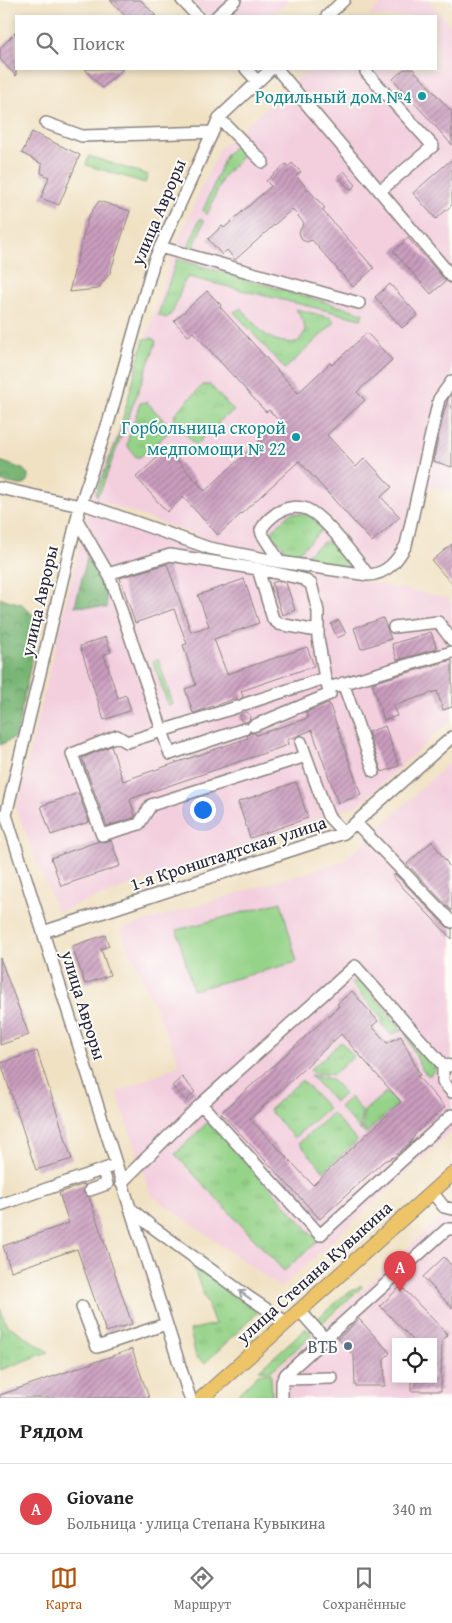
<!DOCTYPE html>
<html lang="ru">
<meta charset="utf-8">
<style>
body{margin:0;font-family:"Gentium Book Plus",serif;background:#f2f2f2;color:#222}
.controls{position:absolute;right:15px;bottom:15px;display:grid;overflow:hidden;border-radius:0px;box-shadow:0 2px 8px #0003}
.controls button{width:45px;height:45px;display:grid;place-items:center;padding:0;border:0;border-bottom:1px solid #e0e0e0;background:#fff;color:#222;font:25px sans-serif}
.you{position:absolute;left:202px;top:809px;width:18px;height:18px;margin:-12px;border:4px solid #fff;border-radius:50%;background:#1a73e8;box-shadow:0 0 0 8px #1a73e833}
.badge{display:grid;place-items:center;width:32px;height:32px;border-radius:50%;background:#b45309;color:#fff;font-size:16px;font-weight:700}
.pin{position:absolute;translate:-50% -41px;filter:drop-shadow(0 1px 2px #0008)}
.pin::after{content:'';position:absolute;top:26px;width:18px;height:15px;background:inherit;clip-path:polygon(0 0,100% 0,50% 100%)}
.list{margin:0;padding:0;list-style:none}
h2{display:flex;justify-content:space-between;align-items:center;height:65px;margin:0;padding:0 20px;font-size:21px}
h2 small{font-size:16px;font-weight:400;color:#767676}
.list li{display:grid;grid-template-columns:32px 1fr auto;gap:15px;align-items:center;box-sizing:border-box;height:90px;padding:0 20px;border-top:1px solid #e0e0e0}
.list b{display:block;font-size:19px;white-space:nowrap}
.list p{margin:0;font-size:16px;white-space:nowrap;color:#767676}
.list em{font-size:16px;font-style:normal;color:#767676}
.icon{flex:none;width:28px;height:28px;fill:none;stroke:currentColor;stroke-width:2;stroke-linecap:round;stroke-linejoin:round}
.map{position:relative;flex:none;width:452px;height:1398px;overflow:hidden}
.search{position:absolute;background:#fff;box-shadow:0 2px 8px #0003;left:15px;right:15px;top:15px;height:55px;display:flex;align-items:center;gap:12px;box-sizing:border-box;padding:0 18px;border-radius:0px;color:#767676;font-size:19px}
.sheet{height:155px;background:#fff}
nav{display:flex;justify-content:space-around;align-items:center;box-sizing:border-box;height:70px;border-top:1px solid #e0e0e0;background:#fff;font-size:14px;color:#767676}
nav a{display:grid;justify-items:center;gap:2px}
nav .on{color:#b45309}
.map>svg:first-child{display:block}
</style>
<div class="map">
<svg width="452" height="1398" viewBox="0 0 452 1398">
<defs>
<pattern id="grass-tufts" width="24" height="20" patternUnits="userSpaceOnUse" patternTransform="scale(1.25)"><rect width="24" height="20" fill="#95d389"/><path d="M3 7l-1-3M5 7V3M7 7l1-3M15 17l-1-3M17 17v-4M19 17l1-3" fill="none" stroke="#80b577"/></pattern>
<pattern id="forest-crowns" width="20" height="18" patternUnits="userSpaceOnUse" patternTransform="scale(1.25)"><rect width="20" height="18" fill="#78b575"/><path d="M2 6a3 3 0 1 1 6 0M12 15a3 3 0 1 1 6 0" fill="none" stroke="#629361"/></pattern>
<pattern id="building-hatch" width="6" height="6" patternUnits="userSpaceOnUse" patternTransform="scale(1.25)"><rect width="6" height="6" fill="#ca9dbe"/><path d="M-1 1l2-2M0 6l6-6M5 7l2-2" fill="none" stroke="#a4809c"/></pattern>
</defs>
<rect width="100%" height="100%" fill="#fdfcf7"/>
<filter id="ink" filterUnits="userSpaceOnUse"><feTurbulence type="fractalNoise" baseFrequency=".02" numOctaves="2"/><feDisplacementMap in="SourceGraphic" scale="10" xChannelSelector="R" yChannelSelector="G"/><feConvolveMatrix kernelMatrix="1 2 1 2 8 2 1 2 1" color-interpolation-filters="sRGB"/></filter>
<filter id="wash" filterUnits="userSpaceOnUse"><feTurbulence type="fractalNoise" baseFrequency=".0096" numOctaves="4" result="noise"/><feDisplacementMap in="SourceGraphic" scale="20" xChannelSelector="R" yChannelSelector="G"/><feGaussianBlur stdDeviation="1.12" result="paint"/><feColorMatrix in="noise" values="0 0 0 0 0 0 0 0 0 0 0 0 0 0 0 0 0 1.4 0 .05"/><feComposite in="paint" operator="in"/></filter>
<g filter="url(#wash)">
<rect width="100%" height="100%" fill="#f0e1c3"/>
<path fill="#f3cfde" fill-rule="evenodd" d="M 191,0 L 290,0 L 270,16 L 206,16 Z
M 386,0 L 428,0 L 452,27 L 452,492 L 442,488 L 430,487 L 415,493 L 404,543 L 388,566 L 376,572 L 273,556 L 212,541 L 92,498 L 116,436 L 174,249 L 220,148 L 309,69 L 436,69 L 436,16 L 368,16 Z
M 90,504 L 216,550 L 448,598 L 452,603 L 452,719 L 360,804 L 57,912 L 16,809 Z
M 452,760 L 452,1131 L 281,1288 L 151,1195 L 117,1093 L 180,1064 L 120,929 L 344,861 Z
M 450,1215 L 452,1216 L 452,1398 L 274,1398 L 273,1372 L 442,1216 ZM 396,1342 L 433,1342 L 433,1379 L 396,1379 Z"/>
<path fill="url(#grass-tufts)" stroke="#5c7a62" d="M 237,144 L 242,148 L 242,154 L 240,159 L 223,177 L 207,215 L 203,211 L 226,154 Z
M 89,156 L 148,175 L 145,183 L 86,165 Z
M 200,218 L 204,221 L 192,252 L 186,252 Z
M 177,259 L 363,313 L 361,319 L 188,277 C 178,287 178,313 166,318 L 158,315 Z
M 241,308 C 260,329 266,345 298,342 L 305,332 L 304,323 L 296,309 L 332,318 L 334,323 L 285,369 L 234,312 Z
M 152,338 L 156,341 L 155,346 L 101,490 L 97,496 L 96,493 L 118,437 L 144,339 Z
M 203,385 L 210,385 L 234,411 L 218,422 L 219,426 L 210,434 L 206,434 L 201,439 L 201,441 L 195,445 L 174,421 L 175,413 Z
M 147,402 L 167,424 L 168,433 L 140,457 L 136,457 L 127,445 L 128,440 L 140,403 Z
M 291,513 L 310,515 L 323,529 L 296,555 L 291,555 L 272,535 L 273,529 Z
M 333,540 L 354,562 L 353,566 L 348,570 L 311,560 L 306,555 L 325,541 L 328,544 Z
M 158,659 L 173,704 L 168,705 L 153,661 Z
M 359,981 L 362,982 L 403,1030 L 391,1035 L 381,1023 L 383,1020 L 351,983 Z
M 405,1032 L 435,1065 L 435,1070 L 429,1076 L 422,1070 Z
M 341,1042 L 354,1056 L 333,1075 L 313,1073 L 310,1070 Z
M 310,1075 L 331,1079 L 345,1093 L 335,1102 Z
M 302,1080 L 328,1108 L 294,1138 L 269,1110 Z
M 386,1092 L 397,1105 L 365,1134 L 363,1132 L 364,1111 Z
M 350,1097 L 362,1111 L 361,1131 L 339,1107 Z
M 332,1113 L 357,1141 L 324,1171 L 299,1143 Z
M 208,1122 L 212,1123 L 318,1241 L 284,1271 L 175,1154 Z
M 191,1261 L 259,1311 L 205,1363 L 196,1357 L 190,1330 L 215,1324 Z
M 361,1285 L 362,1287 L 321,1324 L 317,1319 L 342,1297 Z
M 0,1308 L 6,1324 L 49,1352 L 0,1370 Z
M 306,1328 L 312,1335 L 271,1371 L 259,1370 Z
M 271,1373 L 272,1398 L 238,1398 L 238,1394 L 258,1374 Z"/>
<path fill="url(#forest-crowns)" stroke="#4d6c58" d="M 0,461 L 23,469 L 28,474 L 28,480 L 24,485 L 19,485 L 0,481 Z
M 87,557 L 91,557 C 105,573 105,588 107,608 L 75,606 Z
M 0,598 L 22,604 L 39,621 L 17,733 L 14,738 L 0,745 Z"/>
<path fill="#95d389" stroke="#5c7a62" d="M 281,902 L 297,962 L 193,990 L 177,930 Z"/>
<g id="blocks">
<path fill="url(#building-hatch)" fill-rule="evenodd" d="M 110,0 L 141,0 L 156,16 L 125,16 Z
M 16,32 L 16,76 L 0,59 L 0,48 Z
M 85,69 L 123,69 L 102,88 Z
M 404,69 L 413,69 L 452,112 L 452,145 L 393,79 Z
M 32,132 L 80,155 L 59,205 L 41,198 L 49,177 L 41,173 L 42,164 L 22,153 Z
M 452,159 L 452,205 L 436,219 L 413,193 Z
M 292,163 L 301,172 L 296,176 L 325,208 L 322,210 L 374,268 L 353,287 L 312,240 L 307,242 L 302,240 L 299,232 L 304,223 L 292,209 L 235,260 L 227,250 L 222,255 L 208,239 L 222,226 L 224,228 L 271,186 L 266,181 L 286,164 L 288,167 Z
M 344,171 L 356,185 L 350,190 L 338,176 Z
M 99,201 L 130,211 L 110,273 L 98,289 L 69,292 L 88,217 Z
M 408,238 L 446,281 L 431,294 L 393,251 Z
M 390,284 L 418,315 L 402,328 L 375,297 Z
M 207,291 L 221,305 L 220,307 L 298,393 L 330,363 L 332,365 L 367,333 L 392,360 L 357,392 L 365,400 L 327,435 L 356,467 L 365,458 L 392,487 L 381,497 L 400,517 L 372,542 L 299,461 L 218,535 L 183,497 L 167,512 L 136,477 L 167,449 L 205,491 L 280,422 L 269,410 L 266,412 L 193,332 L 188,336 L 174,321 Z
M 452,394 L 452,467 L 433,461 L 443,416 L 448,399 Z
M 452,544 L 452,584 L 432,561 Z
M 167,564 L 191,632 L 209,626 L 198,595 L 244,579 L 259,623 L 214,639 L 227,674 L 307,647 L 314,666 L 241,691 L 243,697 L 239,700 L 234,699 L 193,713 L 185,689 L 196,685 L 183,645 L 187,644 L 174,609 L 135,623 L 120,578 Z
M 278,581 L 286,583 L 295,610 L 282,615 L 272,583 Z
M 383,618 L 391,639 L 361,649 L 354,628 Z
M 339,620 L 346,634 L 337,638 L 331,624 Z
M 431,632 L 437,649 L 397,660 L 392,644 Z
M 106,637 L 111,652 L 104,655 L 118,698 L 126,695 L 131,710 L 104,720 L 80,646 Z
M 452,660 L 452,707 L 443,710 L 437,691 L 393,706 L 397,716 L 384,720 L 372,683 Z
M 329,703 L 361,795 L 338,803 L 312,730 L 287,740 L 288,745 L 130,799 L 135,816 L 134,818 L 107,826 L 82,758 L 111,746 L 123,781 L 248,738 L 247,736 L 250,733 L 255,733 L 256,735 L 308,718 L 306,712 Z
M240 717a5 5 0 1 1 10 0a5 5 0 1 1-10 0Z
M 385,726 L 399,766 L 382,772 L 368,732 Z
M 296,782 L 308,818 L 250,838 L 238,802 Z
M 78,793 L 89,822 L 51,835 L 41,806 Z
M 111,840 L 120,866 L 61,886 L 51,858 L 99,841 L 104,842 Z
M 432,841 L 452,870 L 452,911 L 407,864 Z
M 395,874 L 447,927 L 452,929 L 452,939 L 393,877 Z
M 105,935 L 109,946 L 101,949 L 110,975 L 85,984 L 72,946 Z
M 0,958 L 29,1035 L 0,1045 Z
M 352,991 L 378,1021 L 372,1026 L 387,1043 L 401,1036 L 420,1075 L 417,1076 L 445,1107 L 416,1133 L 410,1143 L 394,1157 L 384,1161 L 320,1219 L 221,1113 L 339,1006 L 337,1004 ZM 341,1034 L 401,1102 L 313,1185 L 250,1119 Z
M 37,1051 L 72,1159 L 36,1170 L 1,1063 Z
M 182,1077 L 195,1092 L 186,1101 L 172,1086 Z
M 85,1184 L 83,1192 L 85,1195 L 89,1197 L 132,1324 L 106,1332 L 77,1249 L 11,1271 L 3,1246 L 69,1223 L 59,1193 Z
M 444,1257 L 452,1266 L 452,1308 L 423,1277 Z
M 401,1286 L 448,1335 L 442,1341 L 441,1391 L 411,1391 L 411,1379 L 433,1379 L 433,1342 L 412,1342 L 412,1339 L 380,1306 Z
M 359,1319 L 390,1353 L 384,1359 L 385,1386 L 355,1386 L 354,1356 L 338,1339 Z
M 132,1349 L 149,1398 L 0,1398 L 0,1395 Z"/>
</g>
</g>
<g filter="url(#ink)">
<use href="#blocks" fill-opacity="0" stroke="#89827f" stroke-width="1"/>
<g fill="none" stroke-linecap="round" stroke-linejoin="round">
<defs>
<path id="minor" d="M 182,0 L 197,16
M 217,16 L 235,0
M 327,16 L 344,0
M 246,69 L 257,81
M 277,69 L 452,277
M 366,72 L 433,146 L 380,191
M 219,118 L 263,162
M 46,123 L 82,136 L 212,132
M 160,247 L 359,303
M 0,488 L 80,506
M 81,503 L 209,548 L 280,562 L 368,575 C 387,574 397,561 406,545 L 439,399 L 452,381
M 77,520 L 110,577 L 170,754 L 244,729
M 280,562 L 262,534 L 261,530 C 265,522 270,518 277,513 C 285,508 294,506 303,508 C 321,511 357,560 368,575
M 258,569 L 273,619 L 279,624 L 317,631
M 108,574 L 170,555 L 258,569 L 303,579 L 311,584 L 318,611 L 318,638 L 325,678 L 330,694 L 253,726
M 394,627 L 438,622 L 452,640
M 343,683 L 374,771
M 328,688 L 452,652
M 245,704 L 325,678
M 237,707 L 127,742 L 117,736 L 72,754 L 102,835 L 139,824 L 151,805 L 306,756 L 328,816 L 344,833
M 301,742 L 306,756
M 356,823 L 452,922
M 43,932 L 344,833 L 452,737
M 443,1065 L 443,1082 L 452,1092
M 452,1066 L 443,1065 L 355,966 L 201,1104 L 320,1235 L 452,1115
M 121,1183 L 201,1104
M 90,1190 L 107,1184 L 103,1170
M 432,1192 L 444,1207 L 452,1209
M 0,1205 L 116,1165
M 130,1208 L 151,1226 L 247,1296 L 286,1322
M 82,1307 L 97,1347 L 166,1324
M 299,1310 L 325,1339
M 283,1379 L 332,1378
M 190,1398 L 6,815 L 80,506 L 109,420 L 154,261 L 219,118 L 271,69
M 282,1398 L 282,1382 L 286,1374 L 447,1229 L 452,1229"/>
<path id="major" d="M 202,1398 L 452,1174"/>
</defs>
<use href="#minor" stroke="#89827f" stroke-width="14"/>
<use href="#major" stroke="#89827f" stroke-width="16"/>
<use href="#minor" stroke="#fff" stroke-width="11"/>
<use href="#major" stroke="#eec469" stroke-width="14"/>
</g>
<defs><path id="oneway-shaft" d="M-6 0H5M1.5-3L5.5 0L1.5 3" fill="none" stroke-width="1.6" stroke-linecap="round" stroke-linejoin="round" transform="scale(1.25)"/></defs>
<use stroke="#9c9ca7" href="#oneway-shaft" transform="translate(245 1295) rotate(-144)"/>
</g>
<g fill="#0f9aa8" stroke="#fdfcf7" stroke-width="2">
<circle cx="422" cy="96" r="5"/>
<circle cx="296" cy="437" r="5"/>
</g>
<circle fill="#5c6f8a" stroke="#fdfcf7" stroke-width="2" cx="348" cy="1346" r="5"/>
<g text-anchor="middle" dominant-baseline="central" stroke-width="4" stroke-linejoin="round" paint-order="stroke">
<g font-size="18" fill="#0d838f" stroke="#fdfcf7" text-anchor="end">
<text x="412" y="96">Родильный дом №4</text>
<text x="286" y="427">Горбольница скорой<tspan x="286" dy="21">медпомощи № 22</tspan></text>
</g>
<g font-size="18" fill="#22223b" stroke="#fdfcf7">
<text transform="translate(158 212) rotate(-67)">улица Авроры</text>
<text transform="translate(39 601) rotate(-77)">улица Авроры</text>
<text transform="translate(228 853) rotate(-18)">1-я Кронштадтская улица</text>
<text transform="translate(84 1005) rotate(73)">улица Авроры</text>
<text transform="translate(314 1272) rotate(-42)">улица Степана Кувыкина</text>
</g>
<g font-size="18" fill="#4e5e75" stroke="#fdfcf7" text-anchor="end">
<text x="338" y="1346">ВТБ</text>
</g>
</g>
</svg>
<div class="controls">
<button><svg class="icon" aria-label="locate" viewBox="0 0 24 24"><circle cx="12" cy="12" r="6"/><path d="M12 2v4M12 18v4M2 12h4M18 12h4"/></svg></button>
</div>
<div class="you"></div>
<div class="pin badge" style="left:400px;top:1292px;background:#e0444e">A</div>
<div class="search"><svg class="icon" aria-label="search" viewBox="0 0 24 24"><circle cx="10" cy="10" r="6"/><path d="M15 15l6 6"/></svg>Поиск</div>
</div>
<section class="sheet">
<h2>Рядом<small></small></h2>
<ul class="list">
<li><span class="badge" style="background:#e0444e">A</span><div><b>Giovane</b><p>Больница · улица Степана Кувыкина</p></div><em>340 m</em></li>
</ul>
</section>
<nav>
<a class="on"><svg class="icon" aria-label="map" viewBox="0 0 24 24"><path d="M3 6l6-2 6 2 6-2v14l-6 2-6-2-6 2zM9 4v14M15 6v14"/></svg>Карта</a>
<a><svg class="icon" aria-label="directions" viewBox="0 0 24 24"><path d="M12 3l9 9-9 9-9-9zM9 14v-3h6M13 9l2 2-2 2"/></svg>Маршрут</a>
<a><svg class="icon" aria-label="saved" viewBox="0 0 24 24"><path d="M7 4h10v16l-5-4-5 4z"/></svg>Сохранённые</a>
</nav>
